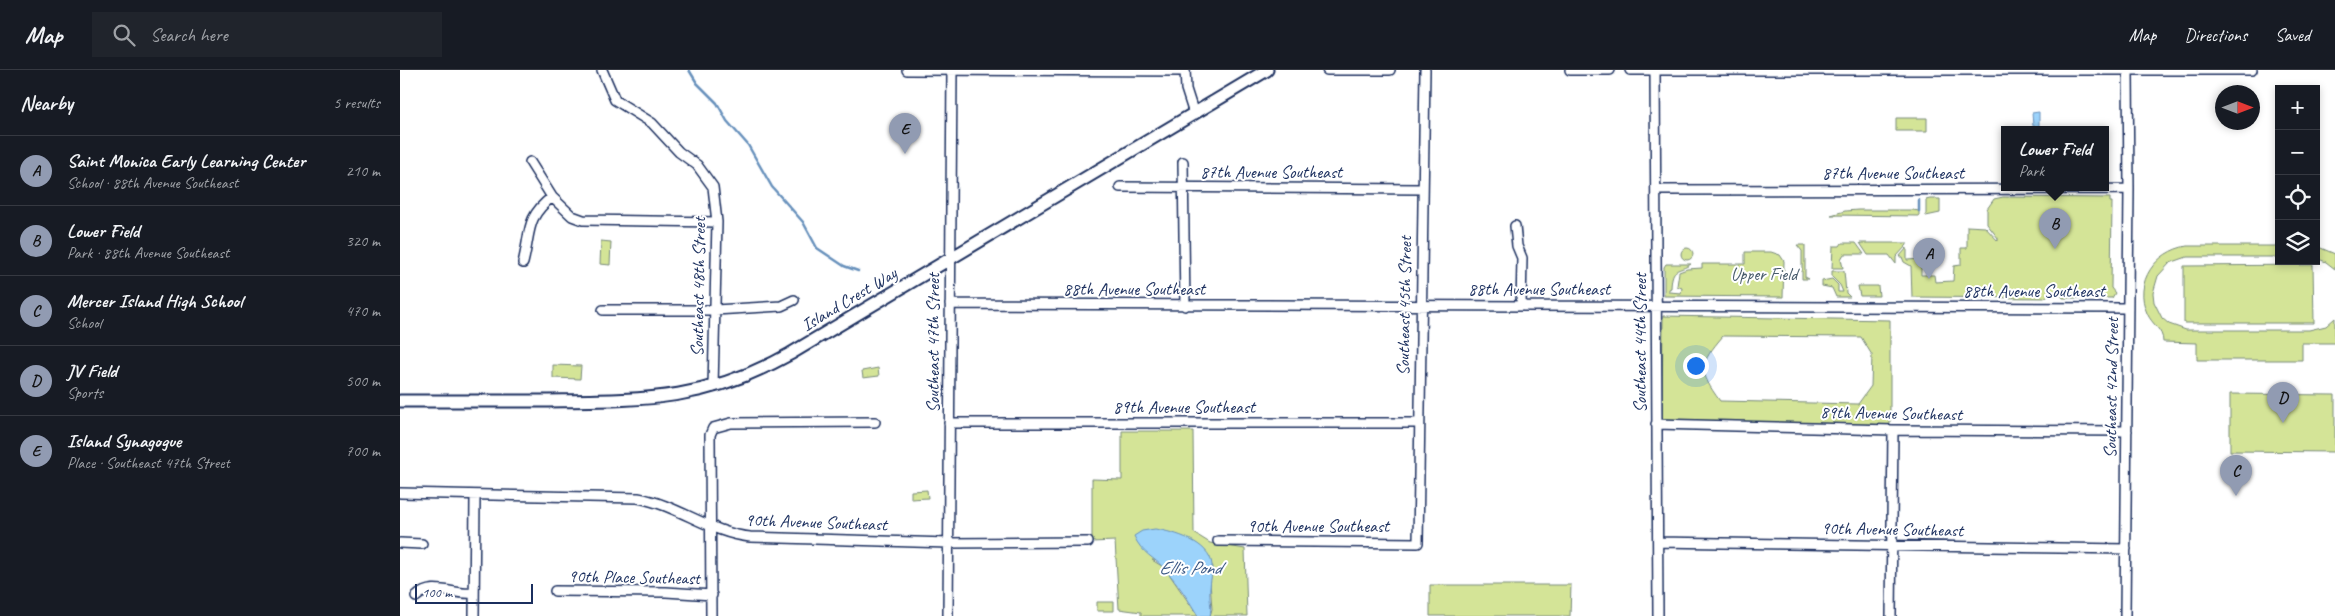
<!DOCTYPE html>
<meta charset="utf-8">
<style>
body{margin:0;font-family:Caveat,sans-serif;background:#20242c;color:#f1f3f6}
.controls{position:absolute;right:15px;top:15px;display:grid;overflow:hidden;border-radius:0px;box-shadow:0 2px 8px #0003}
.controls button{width:45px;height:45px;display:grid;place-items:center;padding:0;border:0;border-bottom:1px solid #363941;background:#171b24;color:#f1f3f6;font:25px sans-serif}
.compass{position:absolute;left:1815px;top:15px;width:45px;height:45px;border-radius:50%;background:#171b24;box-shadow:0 2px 8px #0003;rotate:90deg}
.scale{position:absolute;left:15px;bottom:12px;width:118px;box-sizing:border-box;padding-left:5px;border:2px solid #1b2f5e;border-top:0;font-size:14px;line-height:18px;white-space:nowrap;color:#1b2f5e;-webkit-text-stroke:4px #fff;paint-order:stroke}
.you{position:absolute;left:1295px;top:295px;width:18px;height:18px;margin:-12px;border:4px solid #fff;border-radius:50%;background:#1a73e8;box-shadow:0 0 0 8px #1a73e833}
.badge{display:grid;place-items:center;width:32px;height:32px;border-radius:50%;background:#919bb2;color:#111;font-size:16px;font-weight:700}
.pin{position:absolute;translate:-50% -41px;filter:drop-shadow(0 1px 2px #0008)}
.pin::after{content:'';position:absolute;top:26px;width:18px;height:15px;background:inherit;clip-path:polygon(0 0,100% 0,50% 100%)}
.popup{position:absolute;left:1601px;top:56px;width:108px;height:65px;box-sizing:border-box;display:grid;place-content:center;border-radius:0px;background:#171b24;filter:drop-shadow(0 1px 4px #0005);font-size:16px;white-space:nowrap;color:#9ea1a6}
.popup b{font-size:19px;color:#f1f3f6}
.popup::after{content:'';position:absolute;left:50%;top:100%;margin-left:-10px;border:10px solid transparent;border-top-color:#171b24}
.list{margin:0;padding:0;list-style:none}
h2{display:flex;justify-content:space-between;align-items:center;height:65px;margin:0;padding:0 20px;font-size:21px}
h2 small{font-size:16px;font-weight:400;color:#9ea1a6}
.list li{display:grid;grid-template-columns:32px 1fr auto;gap:15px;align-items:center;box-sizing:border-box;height:70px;padding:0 20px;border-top:1px solid #363941}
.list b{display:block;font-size:19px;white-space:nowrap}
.list p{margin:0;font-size:16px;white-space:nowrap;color:#9ea1a6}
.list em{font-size:16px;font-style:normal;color:#9ea1a6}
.icon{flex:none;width:28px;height:28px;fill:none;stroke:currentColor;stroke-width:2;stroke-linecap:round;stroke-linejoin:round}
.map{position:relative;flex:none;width:1935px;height:546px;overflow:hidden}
header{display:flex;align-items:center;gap:30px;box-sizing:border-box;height:70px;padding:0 25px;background:#171b24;border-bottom:1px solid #363941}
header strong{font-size:24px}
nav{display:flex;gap:28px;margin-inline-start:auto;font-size:18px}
.search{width:350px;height:45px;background:#20242c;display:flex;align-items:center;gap:12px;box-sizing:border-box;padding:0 18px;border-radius:0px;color:#9ea1a6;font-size:19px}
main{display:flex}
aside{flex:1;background:#171b24}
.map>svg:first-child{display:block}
</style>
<header>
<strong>Map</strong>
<div class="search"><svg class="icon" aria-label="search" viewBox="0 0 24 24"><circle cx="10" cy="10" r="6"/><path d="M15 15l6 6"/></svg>Search here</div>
<nav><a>Map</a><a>Directions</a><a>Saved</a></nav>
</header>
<main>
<aside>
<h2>Nearby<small>5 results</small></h2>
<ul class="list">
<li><span class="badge">A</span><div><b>Saint Monica Early Learning Center</b><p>School · 88th Avenue Southeast</p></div><em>210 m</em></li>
<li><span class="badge">B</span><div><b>Lower Field</b><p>Park · 88th Avenue Southeast</p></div><em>320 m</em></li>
<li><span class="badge">C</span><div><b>Mercer Island High School</b><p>School</p></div><em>470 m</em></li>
<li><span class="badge">D</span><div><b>JV Field</b><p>Sports</p></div><em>500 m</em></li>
<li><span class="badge">E</span><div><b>Island Synagogue</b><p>Place · Southeast 47th Street</p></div><em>700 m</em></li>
</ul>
</aside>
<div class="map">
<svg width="1935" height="546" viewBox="0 0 1935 546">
<rect width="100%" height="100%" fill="#fff"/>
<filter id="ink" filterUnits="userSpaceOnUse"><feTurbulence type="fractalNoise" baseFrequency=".02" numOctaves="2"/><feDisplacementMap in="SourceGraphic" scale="10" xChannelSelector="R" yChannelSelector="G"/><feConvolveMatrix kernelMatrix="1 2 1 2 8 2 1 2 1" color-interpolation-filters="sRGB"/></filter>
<g filter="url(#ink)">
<path fill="#d4e497" stroke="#788a7a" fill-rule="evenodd" d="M 1496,48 L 1527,48 L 1527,61 L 1496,61 Z
M 1603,127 L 1710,128 L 1710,132 L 1712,132 L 1711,218 L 1715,223 L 1712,228 L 1663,228 L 1661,225 L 1650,225 L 1644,228 L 1512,227 L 1511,196 L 1504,192 L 1502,187 L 1499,187 L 1507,178 L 1507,190 L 1537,188 L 1537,192 L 1521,193 L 1521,205 L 1534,205 L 1535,212 L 1553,211 L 1554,196 L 1561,195 L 1561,178 L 1567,178 L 1567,156 L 1585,157 L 1598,171 L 1598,168 L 1587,154 L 1587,139 L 1594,129 Z
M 1530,129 L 1540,129 L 1540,143 L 1526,146 L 1526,130 Z
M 1458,140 L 1513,140 L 1519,141 L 1519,146 L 1431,145 L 1445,141 Z
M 201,171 L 211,172 L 210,195 L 200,194 Z
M 1442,173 L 1456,173 L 1464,184 L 1444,184 L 1441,189 L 1443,198 L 1432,198 L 1433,176 L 1440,176 Z
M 1460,173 L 1507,173 L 1507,175 L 1496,187 L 1496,194 L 1489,185 L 1468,185 Z
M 1397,175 L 1405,175 L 1405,207 L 1409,209 L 1402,209 L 1402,181 Z
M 1787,176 L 1879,176 L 1879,187 L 1787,187 L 1770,193 L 1758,206 L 1753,223 L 1754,232 L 1762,248 L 1769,254 L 1786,260 L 1909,260 L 1926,256 L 1935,248 L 1935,273 L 1902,273 L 1902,290 L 1797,290 L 1797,273 L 1763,272 C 1763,259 1752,255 1747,243 C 1733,212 1756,181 1787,176 Z
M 1916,176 L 1935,184 L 1935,199 L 1926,192 L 1916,188 Z
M1281 184a6 6 0 1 1 12 0a6 6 0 1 1-12 0Z
M 1345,182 L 1371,182 L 1380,185 L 1384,191 L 1383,227 L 1264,226 L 1264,197 L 1266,194 L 1291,194 C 1278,203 1272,195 1271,218 L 1269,219 L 1269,222 L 1281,223 L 1282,218 L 1277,216 L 1279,202 L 1287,199 L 1302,198 L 1302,194 L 1345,194 Z
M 1913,195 L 1914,253 L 1784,253 L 1784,196 Z
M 1432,201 L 1444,201 L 1446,223 L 1450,227 L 1436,227 L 1432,218 L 1422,216 L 1422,211 L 1432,209 L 1438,215 L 1438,222 L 1443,222 L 1440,215 L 1432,207 Z
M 1458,216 L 1478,216 L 1479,226 L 1460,226 Z
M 1263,246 L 1490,250 L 1490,356 L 1262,349 ZM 1323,266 L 1461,267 L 1472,285 L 1471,316 L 1458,334 L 1320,331 C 1298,301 1299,294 1323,266 Z
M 153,295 L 181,296 L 180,309 L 153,308 Z
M 478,298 L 479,306 L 463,308 L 462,301 Z
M 1830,324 L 1935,325 L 1935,382 L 1830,381 Z
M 722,361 L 793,361 L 794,463 L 810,473 L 845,479 L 847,546 L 810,546 L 812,539 L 810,512 L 813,496 L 752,490 L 765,498 L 798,546 L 741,546 L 741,542 L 719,539 L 715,471 L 692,472 L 692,409 L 722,410 Z
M 527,420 L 528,428 L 511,429 L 511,421 Z
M 1030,515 L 1171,515 L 1170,546 L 1030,546 Z
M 697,532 L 714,532 L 714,541 L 697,541 Z"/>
<path fill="#9cd3fb" stroke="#6891bc" d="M 1639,42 L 1639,56 L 1633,56 L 1632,43 Z
M 755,459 C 774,462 810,472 812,495 C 813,502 810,511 810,519 C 809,528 812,537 810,546 L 798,546 C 789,530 778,514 766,500 C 754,487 742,484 734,466 L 742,461 Z"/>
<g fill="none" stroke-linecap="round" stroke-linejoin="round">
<path stroke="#6891bc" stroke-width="2.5" d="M 289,0 L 297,13 L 317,33 L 327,51 L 348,75 L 372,117 L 403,152 L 417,178 L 444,196 L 458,201
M 1519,141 L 1519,130"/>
<defs>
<path id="minor" d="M 202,0 L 215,30 L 252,53 L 279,82 L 297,95 L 313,117 L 317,152 L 313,317
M 507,0 L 785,1
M 785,0 L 786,19 L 794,44
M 927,0 L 990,0
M 1170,0 L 1210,0
M 1230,0 L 1852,0
M 1255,0 L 1258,546
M 783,92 L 785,236
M 720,117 L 1023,119
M 1257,120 L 1729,119
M 152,127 L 172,146 L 183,150 L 317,152
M 1115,156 L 1117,176 L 1122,188 L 1121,236
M 123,193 C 131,162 125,148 152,127 L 130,92
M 550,234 L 1728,238
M 203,240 L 315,240 L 381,236 L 394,230
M 549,353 L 1019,353
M 1256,354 L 1493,360 L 1727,361
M 0,423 L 238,428 C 278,435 310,463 350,467 L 548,473 L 688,472
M 818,471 L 1018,473 L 1025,0
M 1258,472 L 1726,479
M 0,473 L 22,474
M 155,521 L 266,522 L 312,525
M 16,527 C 33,511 54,526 74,523
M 74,546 L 75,426
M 311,546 L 310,365 L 313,358 L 331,353 L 475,352
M 548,546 L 552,0
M 1491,546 L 1493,360
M 1725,546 L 1729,119 L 1728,1"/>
<path id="secondary" d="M 0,331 C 49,331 99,331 148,331 C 243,330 304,332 390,284 L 867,0"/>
</defs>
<use href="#minor" stroke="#1b2f5e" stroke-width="12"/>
<use href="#secondary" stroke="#1b2f5e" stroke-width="15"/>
<use href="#minor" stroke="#fff" stroke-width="9"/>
<use href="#secondary" stroke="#fff" stroke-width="11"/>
</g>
</g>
<g text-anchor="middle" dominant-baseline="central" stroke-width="4" stroke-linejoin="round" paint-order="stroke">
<g font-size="18" fill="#1b2f5e" stroke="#fff">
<text x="871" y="102">87th Avenue Southeast</text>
<text x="1493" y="103">87th Avenue Southeast</text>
<text transform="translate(298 217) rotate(-89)">Southeast 48th Street</text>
<text x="734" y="219">88th Avenue Southeast</text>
<text x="1139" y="219">88th Avenue Southeast</text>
<text x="1634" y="221">88th Avenue Southeast</text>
<text transform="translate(449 229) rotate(-31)">Island Crest Way</text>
<text transform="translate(1004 236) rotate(-89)">Southeast 45th Street</text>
<text transform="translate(533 273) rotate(-90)">Southeast 47th Street</text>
<text transform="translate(1240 273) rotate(-90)">Southeast 44th Street</text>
<text transform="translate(1711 318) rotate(-89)">Southeast 42nd Street</text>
<text x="784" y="337">89th Avenue Southeast</text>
<text transform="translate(1491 343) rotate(1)">89th Avenue Southeast</text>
<text transform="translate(416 452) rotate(2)">90th Avenue Southeast</text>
<text x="918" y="456">90th Avenue Southeast</text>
<text transform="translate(1492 459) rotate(1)">90th Avenue Southeast</text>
<text transform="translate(234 507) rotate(1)">90th Place Southeast</text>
</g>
<g font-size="18" fill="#495c6c" stroke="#fff">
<text x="1364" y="204">Upper Field</text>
</g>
<g font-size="19" font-style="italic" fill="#3b5885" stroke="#fff">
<text x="790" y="498">Ellis Pond</text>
</g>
</g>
</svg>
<div class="controls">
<button>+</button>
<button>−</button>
<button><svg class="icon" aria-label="locate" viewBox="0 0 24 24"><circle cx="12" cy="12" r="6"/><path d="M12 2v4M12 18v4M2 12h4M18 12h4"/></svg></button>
<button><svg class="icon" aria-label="layers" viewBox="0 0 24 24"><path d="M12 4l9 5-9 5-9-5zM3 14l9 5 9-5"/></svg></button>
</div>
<svg class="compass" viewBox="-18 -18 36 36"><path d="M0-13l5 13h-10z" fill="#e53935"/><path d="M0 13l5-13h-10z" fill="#9ea1a6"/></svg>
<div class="scale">100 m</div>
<div class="you"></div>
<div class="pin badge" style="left:1529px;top:209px">A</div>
<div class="pin badge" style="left:1655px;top:179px">B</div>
<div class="popup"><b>Lower Field</b>Park</div>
<div class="pin badge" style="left:1836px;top:426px">C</div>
<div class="pin badge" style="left:1883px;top:353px">D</div>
<div class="pin badge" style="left:505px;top:84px">E</div>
</div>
</main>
